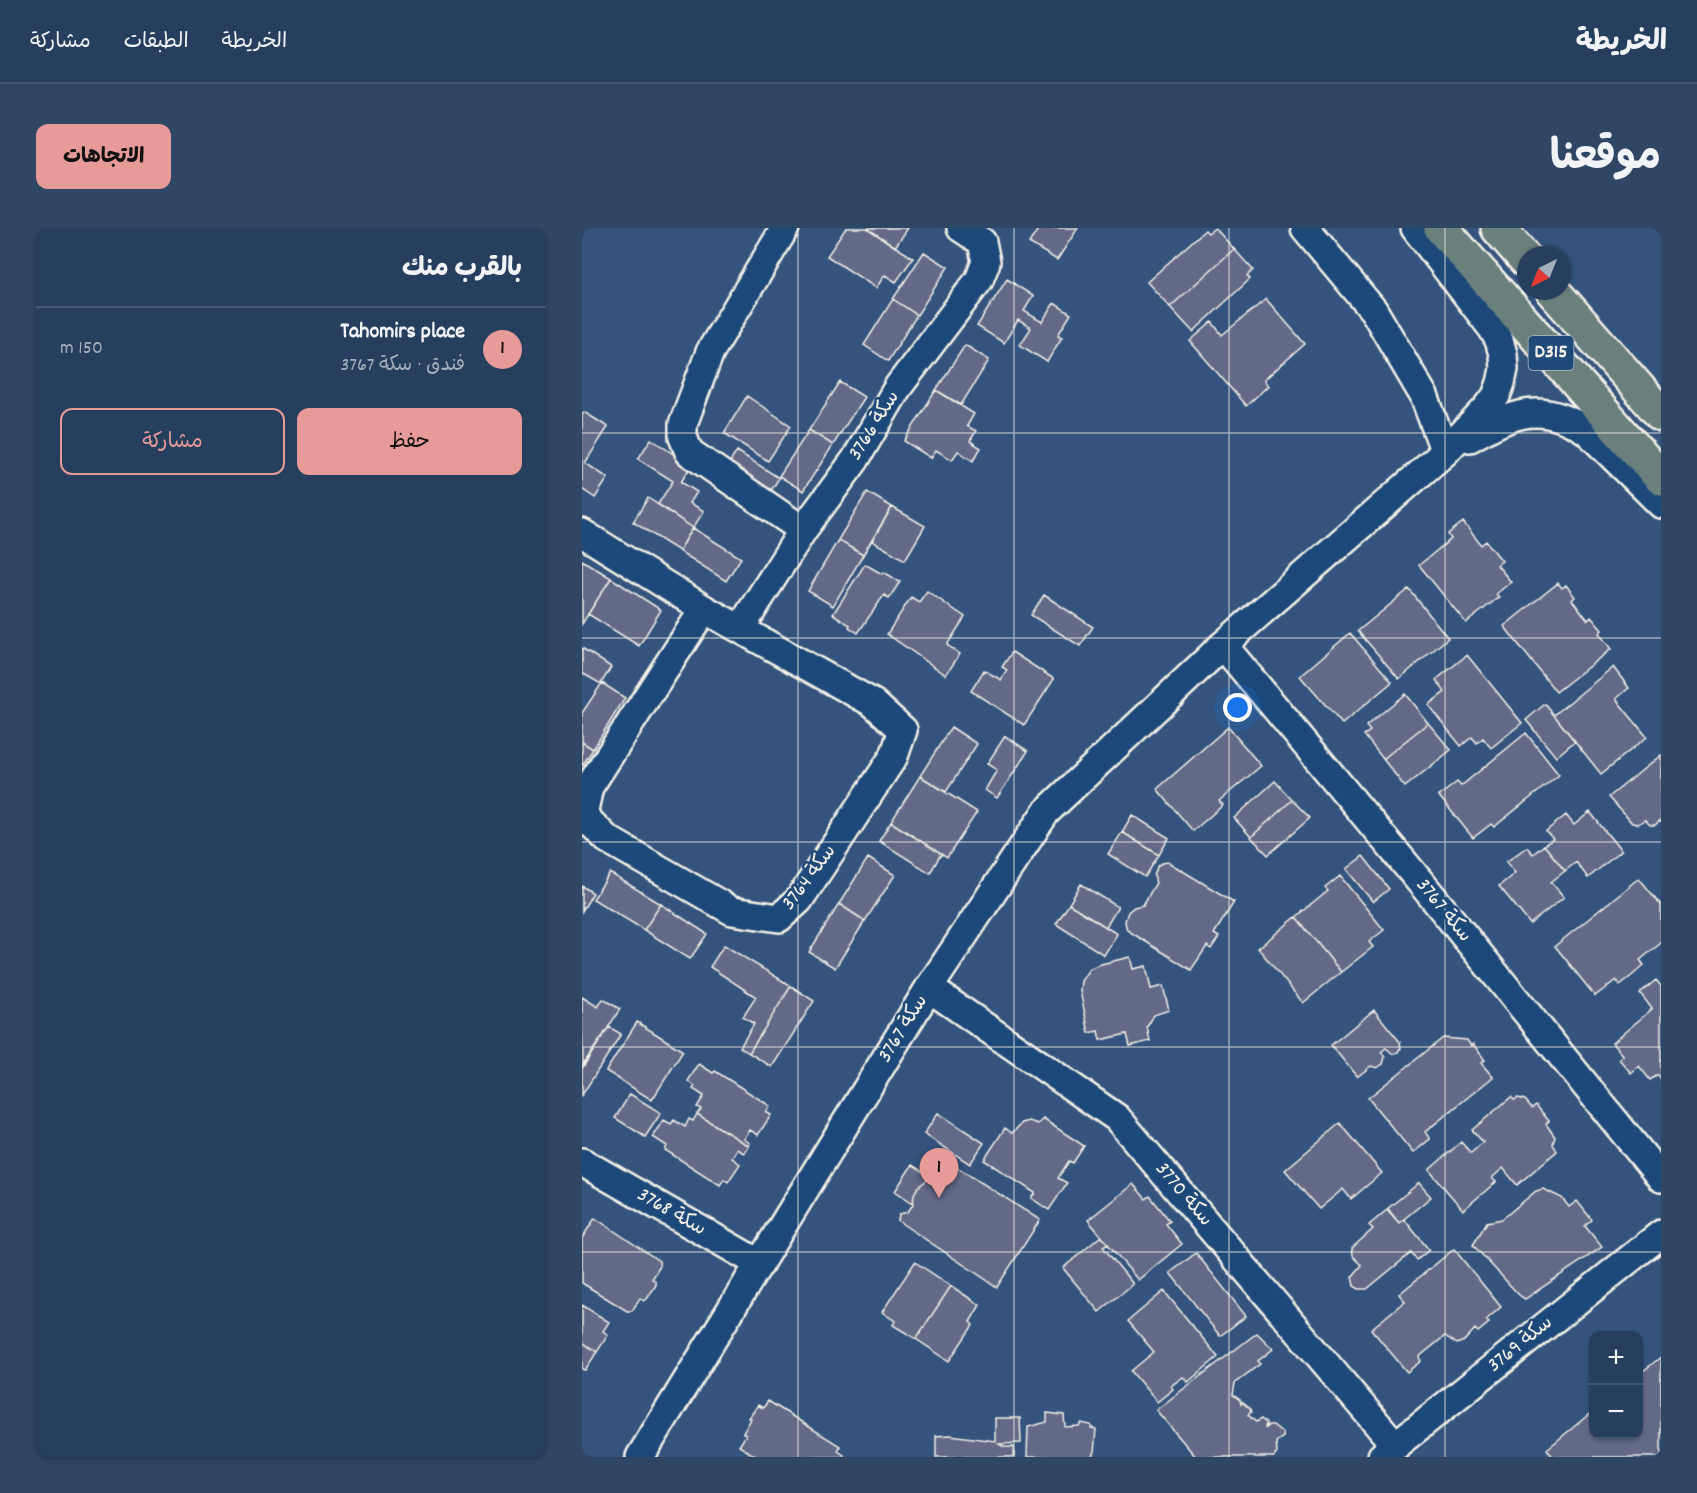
<!DOCTYPE html>
<html lang="ar">
<meta charset="utf-8">
<style>
body{margin:0;font-family:Dekko,"Playpen Sans Arabic",sans-serif;background:#2f4664;color:#f1f3f6;direction:rtl}
.controls{position:absolute;right:18px;bottom:18px;display:grid;overflow:hidden;border-radius:12px;box-shadow:0 2px 4px #0004}
.controls button{width:54px;height:54px;display:grid;place-items:center;padding:0;border:0;border-bottom:2px solid #435873;background:#273f5e;color:#f1f3f6;font:30px sans-serif}
.compass{position:absolute;left:935px;top:18px;width:54px;height:54px;border-radius:50%;background:#273f5e;box-shadow:0 2px 4px #0004;rotate:223deg}
.you{position:absolute;left:656px;top:480px;width:21px;height:21px;margin:-15px;border:4px solid #fff;border-radius:50%;background:#1a73e8;box-shadow:0 0 0 9px #1a73e833}
.badge{display:grid;place-items:center;width:39px;height:39px;border-radius:50%;background:#e69b98;color:#111;font-size:20px;font-weight:700}
.pin{position:absolute;translate:-50% -50px;filter:drop-shadow(0 2px 3px #0008)}
.pin::after{content:'';position:absolute;top:32px;width:21px;height:18px;background:inherit;clip-path:polygon(0 0,100% 0,50% 100%)}
.list{margin:0;padding:0;list-style:none}
h2{display:flex;justify-content:space-between;align-items:center;height:78px;margin:0;padding:0 24px;font-size:26px}
h2 small{font-size:20px;font-weight:400;color:#a4afbc}
.list li{display:grid;grid-template-columns:39px 1fr auto;gap:18px;align-items:center;box-sizing:border-box;height:84px;padding:0 24px;border-top:2px solid #435873}
.list b{display:block;font-size:22px;white-space:nowrap}
.list p{margin:0;font-size:20px;white-space:nowrap;color:#a4afbc}
.list em{font-size:20px;font-style:normal;color:#a4afbc}
.actions{display:flex;gap:12px;padding:18px 24px}
.actions a{flex:1;padding:14px 0;border:2px solid #e69b98;border-radius:12px;text-align:center;font-size:21px;color:#e69b98}
.actions .main{background:#e69b98;color:#111}
.map{position:relative;flex:none;width:1079px;height:1229px;overflow:hidden;direction:ltr;border-radius:12px}
header{display:flex;align-items:center;gap:36px;box-sizing:border-box;height:84px;padding:0 30px;background:#273f5e;border-bottom:2px solid #435873}
header strong{font-size:28px}
nav{display:flex;gap:33px;margin-inline-start:auto;font-size:21px}
.intro{display:flex;align-items:center;justify-content:space-between;box-sizing:border-box;height:144px;padding:0 36px}
h1{margin:0;font-size:42px}
.button{padding:15px 27px;border-radius:12px;background:#e69b98;color:#111;font-size:21px;font-weight:700}
main{display:flex;gap:36px;padding:0 36px}
aside{flex:1;background:#273f5e;border-radius:12px;box-shadow:0 2px 4px #0004}
.map>svg:first-child{display:block}
</style>
<header>
<strong>الخريطة</strong>
<nav><a>الخريطة</a><a>الطبقات</a><a>مشاركة</a></nav>
</header>
<div class="intro"><h1>موقعنا</h1><a class="button">الاتجاهات</a></div>
<main>
<div class="map">
<svg width="1079" height="1229" viewBox="0 0 1079 1229">
<rect width="100%" height="100%" fill="#34547e"/>
<filter id="ink" filterUnits="userSpaceOnUse"><feTurbulence type="fractalNoise" baseFrequency=".0167" numOctaves="2"/><feDisplacementMap in="SourceGraphic" scale="12" xChannelSelector="R" yChannelSelector="G"/><feConvolveMatrix kernelMatrix="1 2 1 2 8 2 1 2 1" color-interpolation-filters="sRGB"/></filter>
<g filter="url(#ink)">
<path fill="#646b88" stroke="#f4f1e8" stroke-width="1.5" d="M 264,0 L 285,0 L 331,30 L 314,54 L 303,47 L 294,60 L 245,28 Z
M 285,0 L 326,0 L 313,19 Z
M 457,0 L 496,0 L 475,32 L 447,15 Z
M 633,0 L 652,21 L 588,79 L 565,54 L 623,2 L 626,5 Z
M 652,21 L 671,42 L 665,48 L 668,51 L 611,104 L 588,79 Z
M 342,24 L 366,39 L 335,87 L 311,71 Z
M 425,51 L 451,68 L 442,83 L 460,94 L 472,75 L 489,86 L 476,107 L 480,109 L 465,134 L 438,117 L 449,100 L 436,92 L 422,115 L 395,98 Z
M 311,71 L 335,87 L 306,133 L 282,117 Z
M 684,71 L 723,116 L 682,152 L 686,158 L 664,178 L 608,113 L 630,94 L 640,107 Z
M 383,117 L 407,132 L 379,177 L 354,162 Z
M 258,154 L 282,169 L 251,217 L 227,202 Z
M 354,162 L 392,186 L 385,198 L 394,203 L 388,213 L 399,220 L 391,233 L 376,223 L 370,232 L 354,222 L 349,230 L 322,213 Z
M 165,168 L 209,198 L 186,233 L 142,205 Z
M 2,184 L 26,199 L 3,235 L 26,250 L 13,270 L 0,261 L 0,187 Z
M 227,202 L 251,217 L 221,263 L 197,248 Z
M 69,211 L 109,238 L 99,254 L 115,264 L 108,275 L 122,283 L 111,300 L 76,276 L 91,253 L 56,231 Z
M 155,223 L 197,250 L 187,266 L 145,239 Z
M 285,264 L 310,279 L 281,327 L 256,312 Z
M 66,270 L 111,300 L 97,323 L 51,294 Z
M 310,279 L 343,298 L 323,332 L 290,313 Z
M 881,294 L 899,317 L 904,313 L 920,333 L 915,337 L 929,354 L 914,366 L 917,369 L 884,395 L 837,337 L 869,311 L 866,306 Z
M 111,300 L 159,330 L 144,353 L 97,323 Z
M 256,312 L 281,327 L 251,378 L 226,363 Z
M 0,332 L 29,350 L 0,396 Z
M 283,336 L 300,346 L 302,344 L 318,354 L 307,370 L 302,367 L 276,405 L 267,399 L 268,397 L 251,386 Z
M 29,350 L 79,382 L 57,418 L 6,386 Z
M 976,355 L 980,360 L 984,357 L 993,369 L 990,372 L 1006,392 L 1009,389 L 1020,402 L 1017,405 L 1029,421 L 974,464 L 922,398 Z
M 827,361 L 866,410 L 817,451 L 776,403 Z
M 345,363 L 383,389 L 365,417 L 378,426 L 364,447 L 305,406 L 329,369 L 337,374 Z
M 462,367 L 511,399 L 498,418 L 449,387 Z
M 768,405 L 810,454 L 760,496 L 718,448 Z
M 0,420 L 29,439 L 19,456 L 0,445 Z
M 430,424 L 472,451 L 442,497 L 389,463 L 402,442 L 419,452 L 425,442 L 420,439 Z
M 885,427 L 940,495 L 909,520 L 901,510 L 895,515 L 890,509 L 879,518 L 846,477 L 863,464 L 854,452 Z
M 1031,439 L 1047,460 L 1034,471 L 1065,509 L 1019,546 L 972,487 Z
M 20,455 L 43,470 L 11,521 L 0,514 L 0,485 Z
M 823,466 L 846,495 L 801,531 L 782,507 L 788,503 L 784,498 Z
M 963,476 L 993,513 L 974,529 L 944,492 Z
M 846,495 L 869,522 L 823,559 L 801,531 Z
M 369,499 L 395,516 L 364,564 L 338,548 Z
M 646,499 L 679,538 L 637,573 L 641,577 L 611,603 L 575,561 Z
M 944,505 L 977,547 L 912,599 L 909,596 L 891,610 L 857,568 L 875,554 L 879,558 Z
M 423,508 L 446,523 L 415,570 L 403,562 L 415,542 L 405,536 Z
M 0,514 L 11,521 L 0,538 Z
M 1079,527 L 1079,595 L 1078,593 L 1073,597 L 1068,597 L 1063,592 L 1056,596 L 1050,595 L 1027,569 Z
M 338,548 L 395,584 L 365,630 L 309,594 Z
M 693,553 L 710,572 L 669,609 L 652,590 Z
M 710,572 L 728,590 L 686,627 L 669,609 Z
M 1008,584 L 1039,623 L 1006,650 L 994,634 L 983,643 L 962,617 L 971,611 L 964,603 L 984,587 L 992,597 Z
M 550,587 L 587,610 L 577,627 L 540,604 Z
M 309,594 L 359,626 L 348,645 L 297,613 Z
M 540,604 L 577,627 L 563,649 L 526,626 Z
M 962,617 L 983,643 L 969,654 L 982,669 L 948,696 L 917,658 L 933,645 L 924,634 L 945,619 L 951,626 Z
M 781,628 L 807,661 L 791,674 L 764,641 Z
M 286,630 L 313,647 L 283,693 L 257,676 Z
M 586,634 L 652,674 L 632,706 L 637,709 L 629,721 L 625,718 L 609,742 L 545,702 L 544,698 L 543,693 L 546,684 L 552,679 L 561,677 L 574,655 L 572,648 L 575,639 L 580,635 Z
M 28,645 L 79,676 L 62,702 L 11,671 Z
M 758,648 L 802,702 L 787,714 L 791,719 L 759,744 L 714,689 L 746,663 L 743,660 Z
M 1057,650 L 1079,677 L 1079,715 L 1058,732 L 1062,737 L 1052,746 L 1038,757 L 1034,752 L 1013,768 L 973,718 Z
M 499,656 L 536,679 L 524,699 L 487,676 Z
M 0,658 L 11,665 L 0,683 Z
M 79,676 L 125,706 L 108,731 L 62,702 Z
M 257,676 L 283,693 L 253,740 L 227,724 Z
M 487,676 L 535,706 L 522,727 L 474,696 Z
M 714,689 L 759,744 L 721,775 L 676,720 Z
M 142,717 L 209,758 L 167,825 L 158,819 L 172,796 L 161,789 L 174,769 L 128,739 Z
M 548,729 L 551,741 L 564,738 L 569,761 L 581,758 L 587,782 L 572,787 L 565,799 L 568,813 L 548,818 L 545,806 L 518,812 L 516,803 L 507,805 L 498,763 L 499,753 L 507,741 L 515,737 Z
M 1074,752 L 1079,758 L 1079,851 L 1076,847 L 1068,852 L 1057,838 L 1049,845 L 1037,831 L 1041,828 L 1030,815 L 1070,781 L 1058,765 Z
M 209,758 L 232,773 L 190,839 L 167,825 Z
M 0,769 L 16,779 L 21,771 L 38,781 L 1,839 Z
M 792,782 L 818,814 L 819,820 L 816,824 L 811,826 L 804,820 L 799,824 L 803,829 L 801,836 L 795,840 L 789,838 L 775,849 L 749,817 Z
M 55,794 L 101,823 L 70,872 L 24,843 Z
M 27,799 L 39,806 L 0,867 L 0,838 Z
M 861,810 L 885,812 L 889,818 L 891,816 L 903,832 L 899,835 L 911,849 L 843,904 L 848,911 L 831,925 L 786,870 Z
M 117,836 L 131,845 L 133,843 L 188,878 L 184,884 L 189,887 L 176,907 L 168,902 L 162,911 L 168,915 L 167,918 L 115,886 L 119,881 L 115,879 L 122,868 L 111,861 L 113,858 L 106,853 Z
M 48,866 L 79,885 L 63,909 L 33,890 Z
M 929,869 L 932,872 L 936,870 L 943,872 L 950,880 L 954,877 L 967,893 L 964,896 L 973,909 L 971,916 L 975,923 L 935,957 L 921,940 L 910,950 L 914,954 L 881,982 L 847,942 L 879,914 L 889,925 L 901,914 L 890,902 Z
M 356,885 L 402,915 L 388,936 L 342,906 Z
M 115,886 L 167,918 L 162,925 L 155,921 L 150,930 L 158,936 L 146,954 L 142,951 L 138,957 L 83,922 L 85,918 L 71,909 L 82,892 L 89,896 L 92,892 L 103,899 L 107,891 L 111,893 Z
M 461,891 L 502,918 L 491,935 L 487,933 L 476,950 L 485,955 L 467,982 L 449,970 L 453,965 L 402,932 L 423,900 L 430,905 L 440,895 L 447,893 L 456,896 Z
M 758,895 L 800,945 L 769,971 L 761,961 L 737,981 L 703,942 Z
M 359,929 L 458,992 L 415,1059 L 316,993 L 317,986 L 326,984 L 331,976 L 332,966 L 336,959 L 349,949 L 352,943 L 352,933 Z
M 330,937 L 349,949 L 336,959 L 332,966 L 331,975 L 313,963 Z
M 837,955 L 849,969 L 817,995 L 805,981 Z
M 551,956 L 564,971 L 568,968 L 588,993 L 584,996 L 600,1016 L 556,1052 L 506,992 Z
M 961,961 L 980,970 L 987,979 L 995,973 L 1010,992 L 1003,998 L 1020,1019 L 943,1071 L 937,1067 L 891,1017 L 905,994 L 920,991 L 954,963 Z
M 806,981 L 817,995 L 822,991 L 847,1022 L 835,1032 L 829,1025 L 785,1061 L 777,1061 L 772,1058 L 770,1049 L 780,1037 L 771,1028 L 770,1020 L 791,1001 L 787,997 Z
M 13,990 L 77,1033 L 78,1038 L 70,1051 L 74,1054 L 74,1057 L 65,1071 L 62,1073 L 58,1070 L 50,1083 L 45,1083 L 0,1055 L 0,1010 Z
M 519,1008 L 526,1016 L 521,1019 L 551,1056 L 517,1084 L 481,1040 Z
M 872,1021 L 919,1079 L 904,1092 L 907,1095 L 896,1104 L 893,1101 L 882,1113 L 875,1116 L 863,1108 L 837,1129 L 839,1133 L 825,1144 L 789,1101 L 823,1073 L 817,1066 Z
M 614,1025 L 664,1088 L 638,1108 L 588,1045 Z
M 333,1034 L 369,1058 L 334,1111 L 311,1097 L 313,1093 L 300,1084 Z
M 369,1058 L 398,1077 L 388,1094 L 391,1097 L 367,1133 L 334,1111 Z
M 582,1063 L 636,1129 L 606,1154 L 601,1149 L 589,1158 L 591,1161 L 575,1174 L 549,1143 L 572,1124 L 546,1093 Z
M 0,1077 L 27,1094 L 21,1103 L 26,1107 L 15,1124 L 0,1114 Z
M 675,1105 L 691,1121 L 676,1133 L 678,1136 L 653,1155 L 651,1167 L 658,1172 L 659,1176 L 660,1174 L 668,1181 L 669,1184 L 666,1187 L 674,1194 L 679,1191 L 684,1195 L 683,1201 L 686,1197 L 691,1197 L 701,1205 L 701,1209 L 694,1214 L 695,1225 L 692,1229 L 614,1229 L 574,1182 Z
M 0,1114 L 15,1124 L 3,1142 L 0,1141 Z
M 1079,1129 L 1079,1229 L 971,1229 L 965,1221 L 1011,1183 L 1011,1206 L 1056,1206 L 1056,1147 Z
M 186,1173 L 258,1218 L 256,1223 L 262,1227 L 261,1229 L 175,1229 L 157,1218 L 164,1207 L 161,1205 L 169,1191 L 167,1190 L 176,1177 L 181,1180 Z
M 465,1185 L 482,1187 L 483,1199 L 497,1198 L 499,1195 L 509,1197 L 509,1200 L 514,1201 L 512,1225 L 511,1225 L 510,1229 L 445,1229 L 446,1199 L 465,1194 Z
M 413,1190 L 438,1190 L 439,1215 L 417,1216 L 423,1219 L 432,1219 L 432,1229 L 354,1229 L 354,1208 L 368,1207 L 413,1213 Z"/>
<g fill="none" stroke-linecap="round" stroke-linejoin="round">
<defs>
<path id="minor" d="M 203,0 L 128,124 L 101,196 L 101,209 L 107,224 L 221,302
M 723,0 L 792,83 L 842,168 L 863,224
M 888,210 C 932,185 959,172 1005,203 L 1079,276
M 0,305 L 122,381 L 291,475 L 321,502 L 312,528 L 217,672 L 197,690 L 150,683 L 25,611 L 1,587 L 7,559 L 122,381
M 158,401 L 221,302 L 273,232 L 316,159 L 397,52 L 404,34 L 400,14 L 379,0
M 641,417 L 845,662 L 1079,950
M 347,760 L 535,890 L 814,1218
M 0,934 L 178,1036
M 800,1228 L 1079,1006
M 58,1229 L 347,760 L 464,584 L 641,417 L 863,224 L 905,180 L 914,168 L 919,155 L 922,141 L 921,126 L 917,112 L 910,100 L 833,0"/>
<path id="major" d="M 859,0 L 1079,250
M 916,0 L 944,32
M 971,63 L 1079,186"/>
</defs>
<use href="#minor" stroke="#f4f1e8" stroke-width="32"/>
<use href="#major" stroke="#f4f1e8" stroke-width="38"/>
<use href="#minor" stroke="#1f4a7a" stroke-width="27"/>
<use href="#major" stroke="#6a807c" stroke-width="33"/>
</g>
</g>
<path fill="none" stroke="#f4f1e8" stroke-width="1.5" stroke-opacity="0.55" d="M 216,0 L 216,1229M 432,0 L 432,1229M 647,0 L 647,1229M 863,0 L 863,1229M 0,205 L 1079,205M 0,410 L 1079,410M 0,614 L 1079,614M 0,819 L 1079,819M 0,1024 L 1079,1024"/>
<g text-anchor="middle" dominant-baseline="central" stroke-width="5" stroke-linejoin="round" paint-order="stroke">
<rect fill="#1f4a7a" stroke="#b4bfc7" stroke-width="1.5" x="946.5" y="108" width="45" height="34" rx="4.5"/>
<g font-size="20" font-weight="bold" fill="#f4f1e8">
<text x="969" y="125">D315</text>
</g>
<g font-size="21" fill="#f4f1e8" stroke="#1f4a7a">
<text transform="translate(293 198) rotate(-58)">سكة 3766</text>
<text transform="translate(228 650) rotate(-53)">سكة 3764</text>
<text transform="translate(861 683) rotate(51)">سكة 3767</text>
<text transform="translate(322 801) rotate(-58)">سكة 3767</text>
<text transform="translate(601 967) rotate(50)">سكة 3770</text>
<text transform="translate(89 985) rotate(30)">سكة 3768</text>
<text transform="translate(939 1117) rotate(-39)">سكة 3769</text>
</g>
</g>
</svg>
<div class="controls">
<button>+</button>
<button>−</button>
</div>
<svg class="compass" viewBox="-18 -18 36 36"><path d="M0-13l5 13h-10z" fill="#e53935"/><path d="M0 13l5-13h-10z" fill="#a4afbc"/></svg>
<div class="you"></div>
<div class="pin badge" style="left:357px;top:970px">1</div>
</div>
<aside>
<h2>بالقرب منك<small></small></h2>
<ul class="list">
<li><span class="badge">1</span><div><b>Tahomirs place</b><p>فندق · سكة 3767</p></div><em>150 m</em></li>
</ul>
<div class="actions"><a class="main">حفظ</a><a>مشاركة</a></div>
</aside>
</main>
